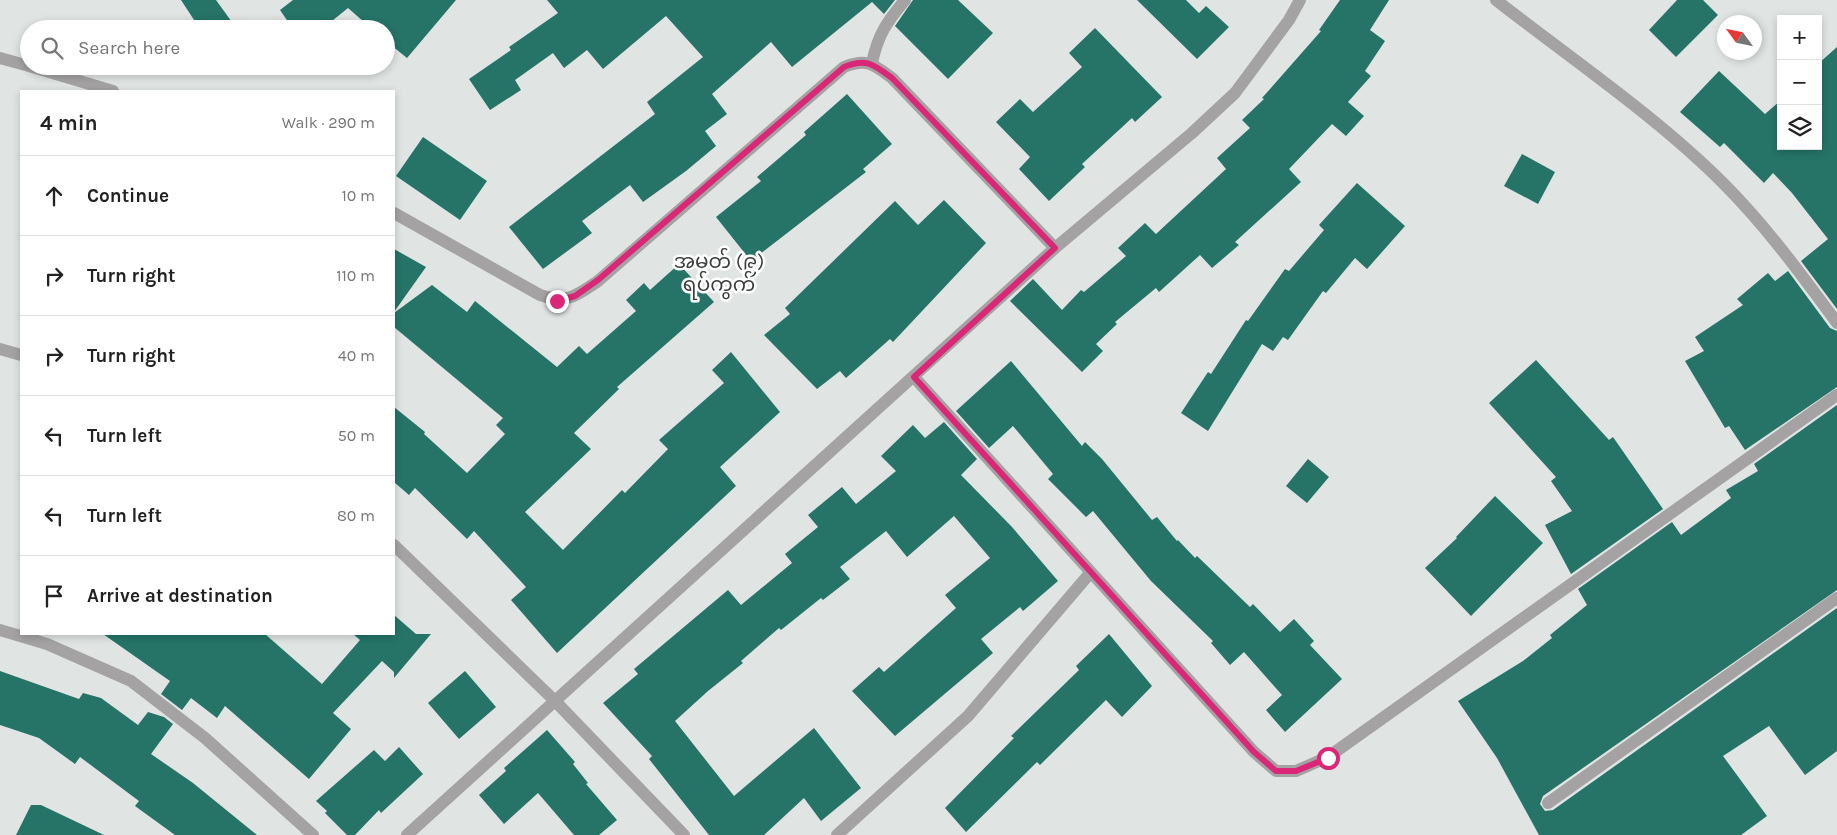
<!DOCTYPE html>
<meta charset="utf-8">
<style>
body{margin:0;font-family:Karla,"Noto Sans Myanmar",sans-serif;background:#f2f2f2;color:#222}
.controls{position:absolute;right:15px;top:15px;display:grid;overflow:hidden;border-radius:0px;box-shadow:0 2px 8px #0003}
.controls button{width:45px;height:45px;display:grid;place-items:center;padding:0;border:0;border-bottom:1px solid #e0e0e0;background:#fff;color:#222;font:25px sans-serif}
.compass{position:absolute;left:1717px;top:15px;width:45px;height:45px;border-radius:50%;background:#fff;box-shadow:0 2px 8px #0003;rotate:303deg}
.stop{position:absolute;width:15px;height:15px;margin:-11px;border:4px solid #db2777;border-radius:50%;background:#fff}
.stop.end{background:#db2777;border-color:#fff;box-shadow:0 1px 5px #0008}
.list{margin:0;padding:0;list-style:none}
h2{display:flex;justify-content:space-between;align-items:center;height:65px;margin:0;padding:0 20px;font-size:21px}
h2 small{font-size:16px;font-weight:400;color:#767676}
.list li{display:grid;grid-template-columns:32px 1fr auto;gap:15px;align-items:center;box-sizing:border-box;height:80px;padding:0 20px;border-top:1px solid #e0e0e0}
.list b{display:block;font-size:19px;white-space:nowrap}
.list em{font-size:16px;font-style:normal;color:#767676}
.icon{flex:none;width:28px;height:28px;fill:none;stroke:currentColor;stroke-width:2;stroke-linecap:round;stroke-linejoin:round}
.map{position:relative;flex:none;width:1837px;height:835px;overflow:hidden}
.search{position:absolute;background:#fff;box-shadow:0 2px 8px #0003;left:20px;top:20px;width:375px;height:55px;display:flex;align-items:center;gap:12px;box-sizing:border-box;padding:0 18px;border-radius:28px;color:#767676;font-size:19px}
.panel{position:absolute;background:#fff;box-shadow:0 2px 8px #0003;left:20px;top:90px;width:375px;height:545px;border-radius:0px}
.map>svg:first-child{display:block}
</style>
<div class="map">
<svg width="1837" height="835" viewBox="0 0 1837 835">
<rect width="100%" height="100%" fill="#e0e4e3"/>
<path fill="#257467" d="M 181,0 L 216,0 L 237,29 L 200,29 Z
M 293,0 L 456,0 L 407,58 L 386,41 L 386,29 L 372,29 L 348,8 L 322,29 L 293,29 L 280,10 Z
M 547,0 L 895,0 L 884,14 L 872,2 L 792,67 L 771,42 L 712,94 L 727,114 L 705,131 L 716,146 L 686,171 L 643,202 L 630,185 L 582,221 L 592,233 L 543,269 L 509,227 L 655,114 L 647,102 L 703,57 L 666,16 L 603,69 L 587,50 L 564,68 L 553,53 L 515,80 L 521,90 L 490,110 L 469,79 L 511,50 L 509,47 L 558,13 Z
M 913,0 L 958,0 L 993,33 L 948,79 L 895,26 Z
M 1137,0 L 1186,0 L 1199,13 L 1206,6 L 1229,27 L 1197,59 Z
M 1340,0 L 1389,0 L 1370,30 L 1385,41 L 1365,71 L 1371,76 L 1348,102 L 1364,116 L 1346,136 L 1332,124 L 1289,169 L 1301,182 L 1235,242 L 1239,245 L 1212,268 L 1200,255 L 1159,292 L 1156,288 L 1115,322 L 1117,324 L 1096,344 L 1103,351 L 1082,372 L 1010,301 L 1033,279 L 1062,310 L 1081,290 L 1084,292 L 1126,256 L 1118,248 L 1145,223 L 1156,234 L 1226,169 L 1217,158 L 1250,128 L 1242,120 L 1264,99 L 1262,98 L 1321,31 L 1319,30 Z
M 1677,0 L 1703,0 L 1718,15 L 1676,57 L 1649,30 Z
M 1095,28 L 1162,97 L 1135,122 L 1132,118 L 1082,164 L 1085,167 L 1049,201 L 1019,169 L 1030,157 L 996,122 L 1020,99 L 1033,112 L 1082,67 L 1069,53 Z
M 1837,47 L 1837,309 L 1801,261 L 1828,239 L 1792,193 L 1773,173 L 1764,183 L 1724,143 L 1720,147 L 1680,112 L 1719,71 L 1765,114 L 1781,100 L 1781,146 L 1818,146 L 1818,64 Z
M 847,94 L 892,144 L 863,169 L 866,172 L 751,261 L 716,217 L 761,181 L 757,177 L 806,135 L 804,132 Z
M 423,137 L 487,181 L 460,220 L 396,176 Z
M 1522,154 L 1555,172 L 1538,204 L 1504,186 Z
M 1357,183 L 1405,226 L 1367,269 L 1355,258 L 1326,293 L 1323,291 L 1288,340 L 1283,337 L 1273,351 L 1262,344 L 1208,431 L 1181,413 L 1208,372 L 1211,374 L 1246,320 L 1248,321 L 1285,269 L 1289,271 L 1324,230 L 1319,225 Z
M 944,200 L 986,243 L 893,342 L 890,339 L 846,378 L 840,371 L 817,389 L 764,335 L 790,314 L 785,308 L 895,201 L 918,225 Z
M 394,249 L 426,267 L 394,312 Z
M 679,264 L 714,302 L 617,387 L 619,389 L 574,433 L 591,449 L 525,512 L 563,550 L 622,490 L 625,493 L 668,449 L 659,440 L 724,383 L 712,370 L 731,352 L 780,412 L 720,467 L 736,486 L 557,653 L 511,600 L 526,587 L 474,531 L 467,539 L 415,488 L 409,495 L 394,482 L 394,407 L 425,432 L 424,434 L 467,473 L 505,434 L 496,425 L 503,418 L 394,327 L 394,313 L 432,285 L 467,312 L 475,301 L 557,367 L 579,346 L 587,354 L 636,311 L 626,300 L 644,283 L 650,290 Z
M 1788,271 L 1830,328 L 1837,331 L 1837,387 L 1745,450 L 1729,426 L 1725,428 L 1685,361 L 1704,351 L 1695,337 L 1743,305 L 1737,299 L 1768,273 L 1775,281 Z
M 1536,360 L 1609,440 L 1613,437 L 1663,509 L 1571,574 L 1545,525 L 1572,511 L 1551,481 L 1556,477 L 1489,403 Z
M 1011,361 L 1082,446 L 1085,442 L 1102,459 L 1152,520 L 1157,517 L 1177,541 L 1178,540 L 1195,558 L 1197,556 L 1250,607 L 1253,604 L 1280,632 L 1294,619 L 1314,641 L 1310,645 L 1342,679 L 1285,732 L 1266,710 L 1282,695 L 1244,652 L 1230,665 L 1211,643 L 1213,641 L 1151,581 L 1093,511 L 1086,517 L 1048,479 L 1053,474 L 1013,426 L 989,448 L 956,411 Z
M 1837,405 L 1837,590 L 1543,796 L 1540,804 L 1545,811 L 1553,810 L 1837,608 L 1837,751 L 1805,775 L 1769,726 L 1723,756 L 1767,816 L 1741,835 L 1539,835 L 1497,758 L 1458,701 L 1523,661 L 1552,638 L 1550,635 L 1587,605 L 1578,589 L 1672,522 L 1681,535 L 1731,498 L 1726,490 L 1758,471 L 1754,464 Z
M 944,422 L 977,459 L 961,475 L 1012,527 L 1058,581 L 1023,611 L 1020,607 L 981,639 L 993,653 L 895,736 L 852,691 L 879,667 L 884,672 L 956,608 L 945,595 L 990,558 L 954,516 L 907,557 L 886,531 L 840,567 L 850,579 L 823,600 L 821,598 L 781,630 L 779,628 L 741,661 L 743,663 L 708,691 L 675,721 L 734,796 L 814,728 L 861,788 L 821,821 L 804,798 L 764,835 L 709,835 L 649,759 L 652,756 L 603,703 L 638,674 L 634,669 L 728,590 L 741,605 L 792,563 L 785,554 L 818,527 L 808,515 L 842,487 L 856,504 L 896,471 L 881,456 L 913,425 L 925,438 Z
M 1308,459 L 1329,477 L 1307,503 L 1286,486 Z
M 1495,496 L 1543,543 L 1471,616 L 1425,568 L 1457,538 L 1456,537 Z
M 394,615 L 416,634 L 431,634 L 394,678 L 394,672 L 382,661 L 333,713 L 351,729 L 309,779 L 225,706 L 217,718 L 191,698 L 182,710 L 161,694 L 170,681 L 103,634 L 265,634 L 322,684 L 360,640 L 353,634 L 394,634 Z
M 1109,634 L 1152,686 L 1122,717 L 1106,700 L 1040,765 L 1037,762 L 966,832 L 945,808 L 1014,738 L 1011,736 L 1079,670 L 1076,666 Z
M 0,671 L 79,699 L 83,693 L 101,698 L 138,725 L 148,712 L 164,717 L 173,724 L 151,754 L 193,783 L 257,835 L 175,835 L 135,806 L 139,801 L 80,757 L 75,764 L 39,738 L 0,725 Z
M 465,671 L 496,707 L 459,739 L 428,703 Z
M 547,730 L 575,762 L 573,764 L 588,783 L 586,784 L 617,820 L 599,835 L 574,835 L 538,793 L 504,824 L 479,795 L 506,771 L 504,768 Z
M 399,747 L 423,774 L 381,813 L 379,810 L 355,835 L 347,835 L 325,813 L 327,811 L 316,801 L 374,750 L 385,761 Z
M 31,805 L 41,805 L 104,835 L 16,835 Z"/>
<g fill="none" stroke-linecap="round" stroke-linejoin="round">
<path stroke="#a4a2a2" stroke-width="12" d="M 1496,0 C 1570,58 1656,116 1723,183 C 1766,226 1801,274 1837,323
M 0,58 L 29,66
M 872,63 C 878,34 887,22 905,0
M 29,66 L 113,91
M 394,213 L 540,295 C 567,304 576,296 598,281 L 844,67 C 867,58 873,64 892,78 L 1055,248
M 0,349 L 21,355
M 914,377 L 1254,752 L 1276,771 L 1296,771 L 1328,757 L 1837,395
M 394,545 L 556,702 L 684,835
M 0,630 L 47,644 L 131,681 L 205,738 L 313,835
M 1548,803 L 1837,598
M 407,835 L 1055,248 L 1192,133 L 1235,93 L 1289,20 L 1300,0
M 837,835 L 968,716 L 1091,572"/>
</g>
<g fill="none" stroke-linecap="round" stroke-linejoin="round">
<path stroke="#db2777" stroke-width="6" d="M 557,301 L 575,296 L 598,280 L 844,67 C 867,58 873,64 892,78 L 1055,248 L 914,377 L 1254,752 L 1276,771 L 1296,771 L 1328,758"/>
</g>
<g text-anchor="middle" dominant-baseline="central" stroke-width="5" stroke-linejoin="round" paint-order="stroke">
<g font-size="20" fill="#3b3e3d" stroke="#fff">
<text x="719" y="261">အမှတ် (၉)<tspan x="719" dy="23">ရပ်ကွက်</tspan></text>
</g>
</g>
</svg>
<div class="controls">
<button>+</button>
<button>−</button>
<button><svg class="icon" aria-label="layers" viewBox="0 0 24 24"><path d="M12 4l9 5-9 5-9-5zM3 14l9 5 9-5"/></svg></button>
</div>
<svg class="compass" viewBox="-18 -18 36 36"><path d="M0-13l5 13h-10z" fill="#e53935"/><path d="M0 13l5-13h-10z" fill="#767676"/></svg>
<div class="stop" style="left:1328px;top:758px"></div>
<div class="stop end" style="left:557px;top:301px"></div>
<div class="search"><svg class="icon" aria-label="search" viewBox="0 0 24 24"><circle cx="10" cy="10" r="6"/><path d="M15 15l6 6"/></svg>Search here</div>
<section class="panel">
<h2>4 min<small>Walk · 290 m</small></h2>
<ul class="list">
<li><svg class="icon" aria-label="ahead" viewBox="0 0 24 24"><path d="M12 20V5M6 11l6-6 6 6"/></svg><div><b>Continue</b></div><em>10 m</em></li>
<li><svg class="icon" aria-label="right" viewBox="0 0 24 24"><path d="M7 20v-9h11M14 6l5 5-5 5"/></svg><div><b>Turn right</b></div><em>110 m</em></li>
<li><svg class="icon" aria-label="right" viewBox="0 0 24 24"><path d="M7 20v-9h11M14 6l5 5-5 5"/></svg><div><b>Turn right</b></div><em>40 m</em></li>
<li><svg class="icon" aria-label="left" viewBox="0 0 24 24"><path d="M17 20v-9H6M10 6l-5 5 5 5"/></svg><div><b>Turn left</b></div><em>50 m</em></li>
<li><svg class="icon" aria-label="left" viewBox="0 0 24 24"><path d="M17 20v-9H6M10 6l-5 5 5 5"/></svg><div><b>Turn left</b></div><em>80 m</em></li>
<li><svg class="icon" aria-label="arrive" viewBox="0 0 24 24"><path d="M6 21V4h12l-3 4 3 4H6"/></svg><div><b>Arrive at destination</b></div></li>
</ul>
</section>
</div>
